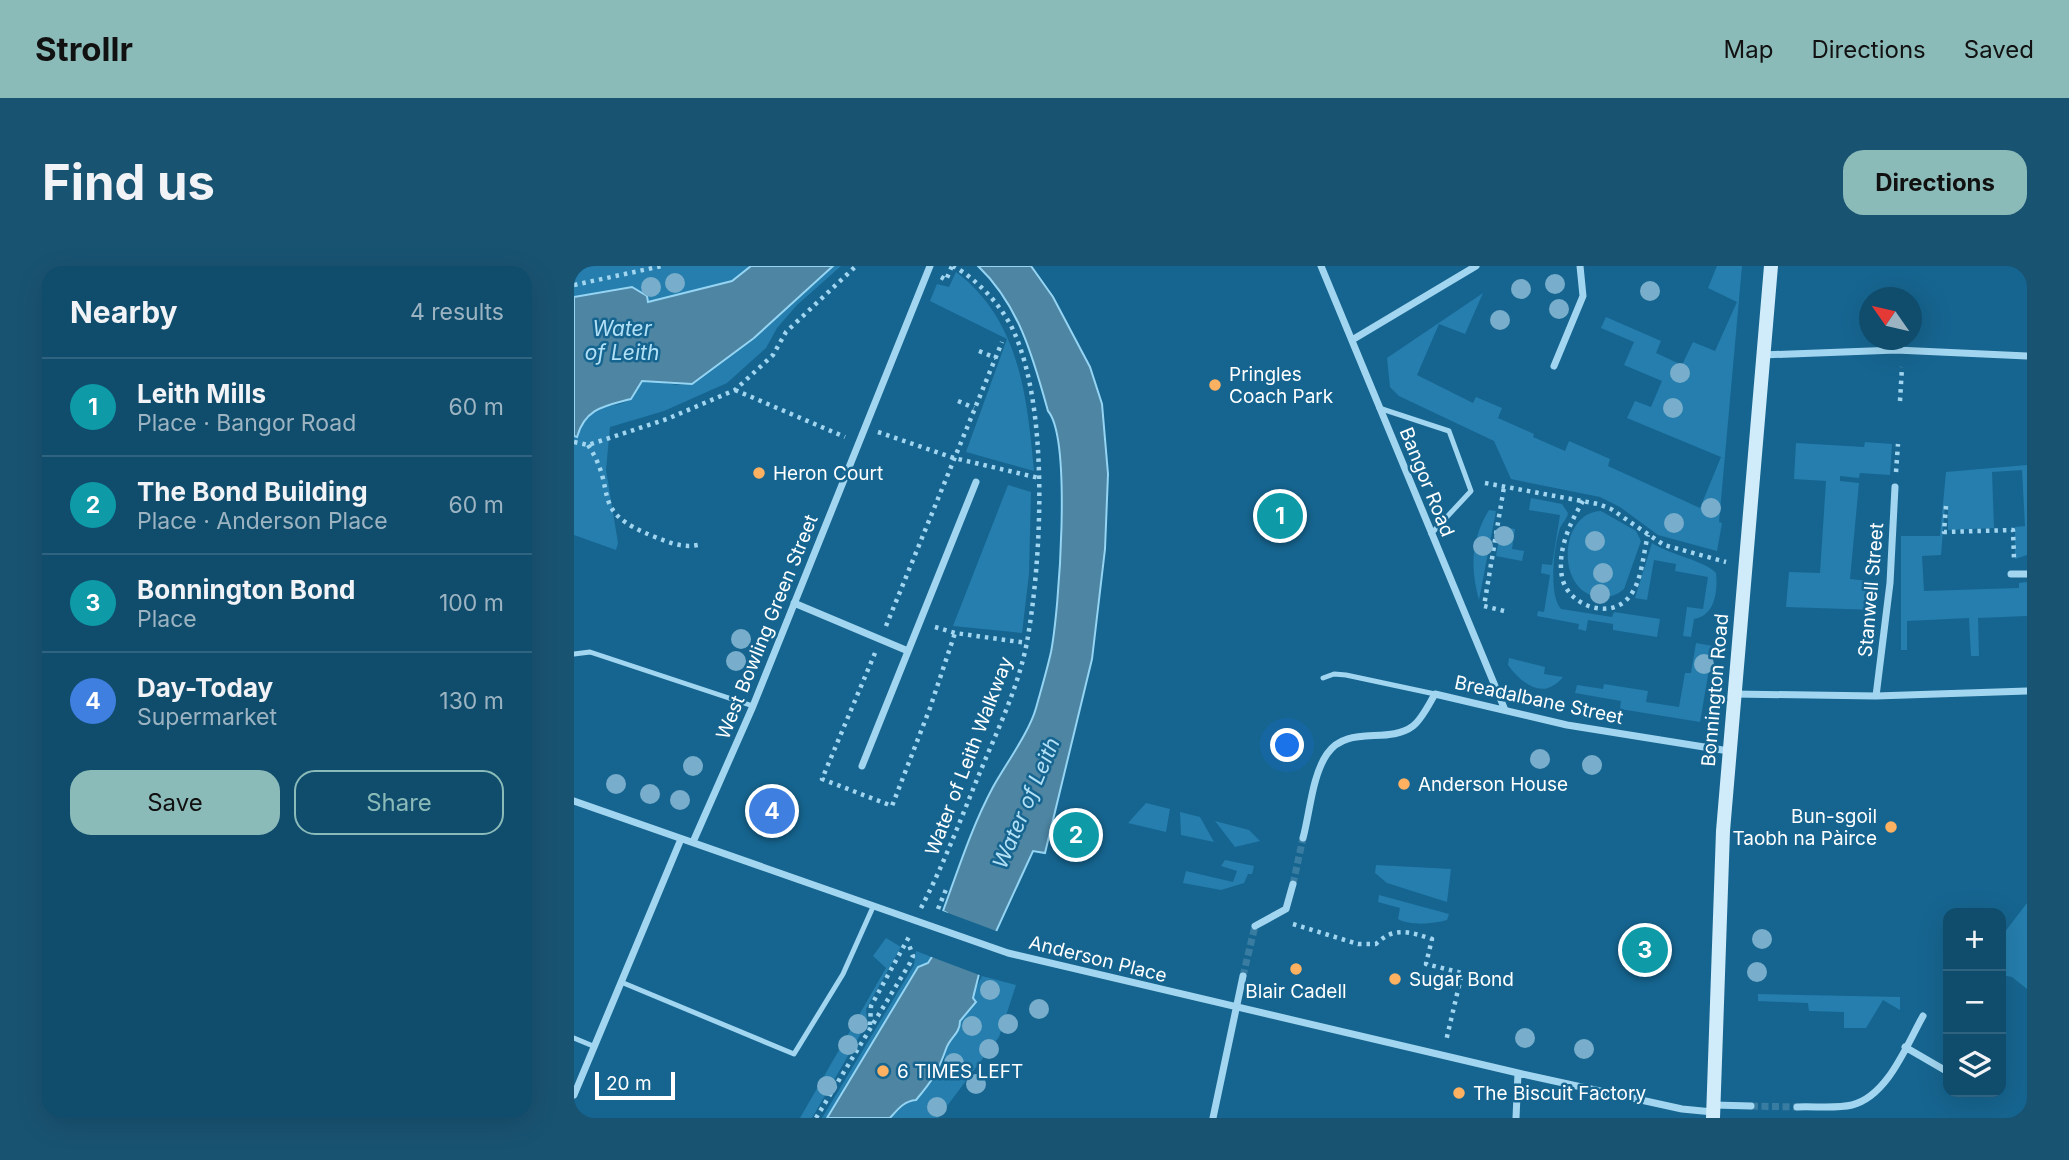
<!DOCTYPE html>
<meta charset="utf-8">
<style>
body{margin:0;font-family:Inter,sans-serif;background:#195372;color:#f1f3f6}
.controls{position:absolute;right:21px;bottom:21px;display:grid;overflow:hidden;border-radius:14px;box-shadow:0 7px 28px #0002}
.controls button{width:63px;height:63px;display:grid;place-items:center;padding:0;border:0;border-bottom:2px solid #30637f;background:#104c6c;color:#f1f3f6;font:35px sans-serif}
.compass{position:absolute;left:1285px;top:21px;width:63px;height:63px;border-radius:50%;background:#104c6c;box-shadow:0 7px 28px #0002;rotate:304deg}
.scale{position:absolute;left:21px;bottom:18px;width:80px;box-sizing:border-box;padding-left:7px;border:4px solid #fff;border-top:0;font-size:19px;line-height:24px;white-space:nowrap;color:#fff;-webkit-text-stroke:5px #166590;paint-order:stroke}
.you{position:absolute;left:714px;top:480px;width:24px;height:24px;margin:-18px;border:5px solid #fff;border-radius:50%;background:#1a73e8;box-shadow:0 0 0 10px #1a73e833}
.badge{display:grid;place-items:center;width:46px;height:46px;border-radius:50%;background:#8bbbb9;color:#fff;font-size:23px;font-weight:700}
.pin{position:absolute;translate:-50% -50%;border:4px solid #fff;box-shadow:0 2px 7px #0006}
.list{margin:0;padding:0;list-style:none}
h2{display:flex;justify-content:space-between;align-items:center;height:91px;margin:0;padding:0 28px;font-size:30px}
h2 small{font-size:23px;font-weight:400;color:#9cb4c2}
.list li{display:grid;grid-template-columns:46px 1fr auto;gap:21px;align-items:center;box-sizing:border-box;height:98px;padding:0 28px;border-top:2px solid #30637f}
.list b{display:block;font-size:26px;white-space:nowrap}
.list p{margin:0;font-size:23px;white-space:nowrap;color:#9cb4c2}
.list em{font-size:23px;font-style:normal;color:#9cb4c2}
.actions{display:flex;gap:14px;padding:21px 28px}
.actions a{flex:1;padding:16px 0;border:2px solid #8bbbb9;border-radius:21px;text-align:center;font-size:24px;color:#8bbbb9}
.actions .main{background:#8bbbb9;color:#111}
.icon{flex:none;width:38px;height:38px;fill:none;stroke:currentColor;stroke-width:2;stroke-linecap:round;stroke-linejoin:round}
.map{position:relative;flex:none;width:1453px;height:852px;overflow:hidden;border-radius:21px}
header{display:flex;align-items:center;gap:42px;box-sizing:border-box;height:98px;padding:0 35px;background:#8bbbb9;color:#111}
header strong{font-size:33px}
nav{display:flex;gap:38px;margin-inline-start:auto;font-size:24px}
.intro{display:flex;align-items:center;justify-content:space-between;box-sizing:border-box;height:168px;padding:0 42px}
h1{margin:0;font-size:49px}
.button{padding:18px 32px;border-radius:21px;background:#8bbbb9;color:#111;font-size:24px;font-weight:700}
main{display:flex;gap:42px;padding:0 42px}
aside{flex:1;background:#104c6c;border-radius:21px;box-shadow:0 7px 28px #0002}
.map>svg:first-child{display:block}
</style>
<header>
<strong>Strollr</strong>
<nav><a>Map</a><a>Directions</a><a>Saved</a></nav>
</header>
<div class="intro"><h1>Find us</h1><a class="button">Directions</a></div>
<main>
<aside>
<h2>Nearby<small>4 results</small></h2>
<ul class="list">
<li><span class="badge" style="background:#0f9aa8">1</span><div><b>Leith Mills</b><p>Place · Bangor Road</p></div><em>60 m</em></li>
<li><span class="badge" style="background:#0f9aa8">2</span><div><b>The Bond Building</b><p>Place · Anderson Place</p></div><em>60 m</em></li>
<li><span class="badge" style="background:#0f9aa8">3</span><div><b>Bonnington Bond</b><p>Place</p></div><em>100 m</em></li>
<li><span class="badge" style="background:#3f7fe0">4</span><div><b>Day-Today</b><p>Supermarket</p></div><em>130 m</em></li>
</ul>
<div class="actions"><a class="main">Save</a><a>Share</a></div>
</aside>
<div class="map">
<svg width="1453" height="852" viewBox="0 0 1453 852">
<rect width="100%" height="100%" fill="#166590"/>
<path fill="#257ead" d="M 0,0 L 177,0 L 158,15 L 74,36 L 58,21 L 0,31 Z
M 259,0 L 267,0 L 223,39 L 203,62 L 192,82 L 153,117 L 90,145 L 36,161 L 32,204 L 44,277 L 42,284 L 0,269 L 0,170 L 3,171 C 15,125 40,149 58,131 C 64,125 64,118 72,114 L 103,119 L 118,118 L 180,72 Z
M 1143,0 L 1168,0 L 1145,256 L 1148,257 L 1143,285 L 1084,269 L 1046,241 L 1026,231 L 937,213 L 920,175 L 825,130 L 816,121 L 813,92 L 909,27 L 891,68 L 865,58 L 843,109 L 899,137 L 902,131 L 928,142 L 924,152 L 960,168 L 959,171 L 991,185 L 995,175 L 1036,193 L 1034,200 L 1126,242 L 1147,191 L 1053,152 L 1061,135 L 1077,141 L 1088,115 L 1050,99 L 1060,76 L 1027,62 L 1032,51 L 1087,75 L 1082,87 L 1108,99 L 1119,76 L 1141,85 L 1163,36 L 1134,22 Z
M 382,6 C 446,54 453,131 460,205 L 392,186 L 433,73 L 356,35 L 363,18 L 375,21 Z
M 1291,176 L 1318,178 L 1316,209 L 1286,207 L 1285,212 L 1266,210 L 1266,215 L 1285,217 L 1276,313 L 1304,316 L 1302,344 L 1212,341 L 1215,306 L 1246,307 L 1252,215 L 1220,213 L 1222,177 L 1290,181 Z
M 1453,199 L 1453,289 L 1441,293 L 1441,261 L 1451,260 L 1448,204 L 1418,206 L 1420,262 L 1374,264 L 1374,241 L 1371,240 L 1367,289 L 1348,290 L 1350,325 L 1445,322 L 1445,317 L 1453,316 L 1453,350 L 1404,352 L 1405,390 L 1397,390 L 1395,352 L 1333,355 L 1333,384 L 1327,384 L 1327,270 L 1366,270 L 1372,206 Z
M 434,219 L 457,226 L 455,308 L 448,367 L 379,360 Z
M 957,232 L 988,238 L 994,247 C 993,253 989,256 986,262 C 980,280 974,328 987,343 L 1038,351 L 1040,346 L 1086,353 L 1083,371 L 1039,364 L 1039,358 L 1014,354 L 1012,365 L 1004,363 L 1005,358 L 963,350 L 964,345 L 970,346 L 976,309 L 967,307 L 968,298 L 978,299 L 986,249 L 955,244 Z
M 915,244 L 922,245 L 905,334 C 896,302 897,273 915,244 Z
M 1027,245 L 1062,265 L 1067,275 L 1050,323 C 1043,329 1035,332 1025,331 C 981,326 985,246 1027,245 Z
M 927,261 L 941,263 L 938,283 L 950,285 L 948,295 L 922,290 Z
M 1078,277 C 1094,288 1132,295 1142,307 C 1144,325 1141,350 1120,353 L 1117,371 L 1109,370 L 1113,341 L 1129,343 L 1134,311 L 1101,305 L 1102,298 L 1080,294 L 1073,334 L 1061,332 Z
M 1122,377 L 1139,380 L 1126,456 L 1046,443 L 1047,435 L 1001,427 L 1003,419 L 1029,423 L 1030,418 L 1074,425 L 1072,436 L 1105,441 L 1111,407 L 1117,407 Z
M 935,392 L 971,401 L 970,408 L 989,411 C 969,435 948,418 934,399 Z
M 572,537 L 596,543 L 592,566 L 554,557 Z
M 606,546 L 626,551 L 640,576 L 607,569 Z
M 641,555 L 675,564 L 686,575 L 661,581 Z
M 651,594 L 680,600 L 678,608 L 674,608 L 670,617 L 647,624 L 609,617 L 612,605 L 659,616 L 663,605 L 647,600 Z
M 802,599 L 877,603 L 873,636 L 813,617 L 801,607 Z
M 805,629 L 875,648 L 873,654 C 859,658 837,660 824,653 L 826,642 L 804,636 Z
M 1453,637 L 1453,723 L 1438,711 L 1427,709 L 1427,671 Z
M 312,672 L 327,681 L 292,743 L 293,757 L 238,852 L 226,852 L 312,702 L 299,690 Z
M 342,685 L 358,691 L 354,698 L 344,701 L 253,852 L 248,852 L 340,699 Z
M 408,710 L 442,719 L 425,771 L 364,852 L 316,852 L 335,835 L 342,834 L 370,795 L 372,783 Z
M 1184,728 L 1326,731 L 1326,744 L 1309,734 L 1292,762 L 1270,762 L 1270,746 L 1235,745 L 1234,737 L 1184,735 Z"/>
<path fill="#4d85a3" stroke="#95d4f3" stroke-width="2" d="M 177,0 L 259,0 L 180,72 L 118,118 L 68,115 L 57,133 C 31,140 11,142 3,171 L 0,170 L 0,31 L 58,21 L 73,30 L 74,36 L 158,15 Z
M 404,0 L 457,0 L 479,31 L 516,101 L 528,138 L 534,208 L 531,283 L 518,393 L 471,587 L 459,585 L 408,696 L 399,732 L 402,736 L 386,755 C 386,768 376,771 372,783 C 364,806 358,815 342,834 C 330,835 324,843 316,852 L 253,852 L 344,701 L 354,697 L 370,672 L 373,647 L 369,645 C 384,604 398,560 419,521 C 431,499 455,467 462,442 C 467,424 473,404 477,386 C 485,345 498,173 474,145 C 459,91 445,39 404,0 Z"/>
<path fill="#166590" d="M 366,644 L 425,666 L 428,662 L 408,710 L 355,690 L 366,671 L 369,649 Z"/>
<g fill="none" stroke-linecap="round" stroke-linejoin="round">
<path stroke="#397ca1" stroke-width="7" stroke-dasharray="7 3.5" stroke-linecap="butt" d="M 719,618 L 729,572
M 669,710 L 681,660
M 1177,840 L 1223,841"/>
<path stroke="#a2d6f0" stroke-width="4.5" stroke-dasharray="3.5 5" stroke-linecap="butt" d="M 367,11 L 372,14 L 378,0
M 0,19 L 88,0
M 405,85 L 422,92
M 161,124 L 271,171
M 384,135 L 400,142
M 1326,135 L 1328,101
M 304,166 L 380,192 L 465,212
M 0,176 L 14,179 L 93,153 L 161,124 L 199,89 L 212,66 L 282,0
M 14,179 C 46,227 12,244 81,271 C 96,277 109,282 124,279
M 1322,206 L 1324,178
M 911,217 L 1024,238 L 1037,243 L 1090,279 L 1152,296
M 1009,235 C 996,257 983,284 988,311 C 993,339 1036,355 1055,331 C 1068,316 1069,288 1074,269
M 1372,240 L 1370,266 L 1439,264 L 1440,293
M 930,345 L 910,340 L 930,221
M 312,360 L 428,76
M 361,361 L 381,367 L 453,377
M 301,387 L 248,513 L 318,540 L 356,442 L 381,367
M 347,642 C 369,600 386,555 404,511 C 422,467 444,423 453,376 C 468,292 475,144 440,66 C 429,41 403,13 379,0
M 364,643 L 373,621
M 719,658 L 784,678 L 802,678 C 820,660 836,666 858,673 L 852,698 L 888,707 L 872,775
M 296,759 L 297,740 L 336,669
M 242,852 L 336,697 L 339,690 L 334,676"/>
<path stroke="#a2d6f0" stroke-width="5" d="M 805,142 L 875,165 L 897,225 L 857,268
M 0,388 L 16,386 L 179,440
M 749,412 L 760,408 L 772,409 L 861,428
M 47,716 L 220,788 L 269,708 L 299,641
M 0,772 L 19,780"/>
<path stroke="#a2d6f0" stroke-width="7" d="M 747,0 L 931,444
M 778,74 L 902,0
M 1189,89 L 1322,84 L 1453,90
M 980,100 L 1009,30 L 1006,0
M 1437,308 L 1453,308
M 220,337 L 334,385
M 1160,428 L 1302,430 L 1453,425
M 1302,430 L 1316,317 L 1321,221
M 288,500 L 402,216
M 0,535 L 434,687 L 944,807 L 1108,843 L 1139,846
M 729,572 C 736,546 738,510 753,488 C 773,458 814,479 839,460 C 848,453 855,438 861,428 L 993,459 L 1155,485
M 119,576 L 179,440 L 356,0
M 681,660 L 712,643 L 719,618
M 1331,781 L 1374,806
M 1411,826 L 1414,827
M 0,829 L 107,573
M 1140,839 L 1177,840
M 1223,841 C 1241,840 1261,843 1278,839 C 1314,830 1333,778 1349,750
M 639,852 L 669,710
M 942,852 L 944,807"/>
<path stroke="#d0ecfb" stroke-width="14" d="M 1139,852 L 1149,565 L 1197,0"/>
</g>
<g fill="#78aecb">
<circle cx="101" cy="17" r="10"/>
<circle cx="981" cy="18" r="10"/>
<circle cx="77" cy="21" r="10"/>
<circle cx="947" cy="23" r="10"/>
<circle cx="1076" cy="25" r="10"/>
<circle cx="985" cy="43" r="10"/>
<circle cx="926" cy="54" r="10"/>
<circle cx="1106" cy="107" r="10"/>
<circle cx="1099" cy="142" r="10"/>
<circle cx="1137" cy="242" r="10"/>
<circle cx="1100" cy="257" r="10"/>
<circle cx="930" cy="270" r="10"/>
<circle cx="1021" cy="275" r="10"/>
<circle cx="909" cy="280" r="10"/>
<circle cx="1029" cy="307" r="10"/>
<circle cx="1026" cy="328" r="10"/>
<circle cx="167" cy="373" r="10"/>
<circle cx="162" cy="395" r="10"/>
<circle cx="1130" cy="398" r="10"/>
<circle cx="966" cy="493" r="10"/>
<circle cx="1018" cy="499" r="10"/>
<circle cx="119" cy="500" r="10"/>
<circle cx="42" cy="518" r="10"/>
<circle cx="76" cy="528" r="10"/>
<circle cx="106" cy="534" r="10"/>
<circle cx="1188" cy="673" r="10"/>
<circle cx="1183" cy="706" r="10"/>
<circle cx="416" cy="724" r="10"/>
<circle cx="465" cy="743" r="10"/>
<circle cx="284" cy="758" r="10"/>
<circle cx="434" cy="758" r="10"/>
<circle cx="398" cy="760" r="10"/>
<circle cx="951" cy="772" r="10"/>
<circle cx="274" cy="779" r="10"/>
<circle cx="415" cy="783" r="10"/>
<circle cx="1010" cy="783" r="10"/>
<circle cx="380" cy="797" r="10"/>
<circle cx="402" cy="818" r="10"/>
<circle cx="253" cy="820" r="10"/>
<circle cx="363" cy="841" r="10"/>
</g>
<g fill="#ffb162" stroke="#166590" stroke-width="2.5">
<circle cx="641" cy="119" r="7"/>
<circle cx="185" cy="207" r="7"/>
<circle cx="830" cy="518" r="7"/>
<circle cx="1317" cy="561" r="7"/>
<circle cx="722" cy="703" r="7"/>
<circle cx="821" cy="713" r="7"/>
<circle cx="309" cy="805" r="7"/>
<circle cx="885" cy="827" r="7"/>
</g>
<g text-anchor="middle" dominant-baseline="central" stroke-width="5" stroke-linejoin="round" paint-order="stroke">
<g font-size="19" fill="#fff" stroke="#166590" text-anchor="start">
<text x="655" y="108">Pringles<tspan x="655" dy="22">Coach Park</tspan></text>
<text x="199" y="207">Heron Court</text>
<text x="844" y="518">Anderson House</text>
<text x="1303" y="550" text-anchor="end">Bun-sgoil<tspan x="1303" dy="22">Taobh na Pàirce</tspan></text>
<text x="835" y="713">Sugar Bond</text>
<text x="722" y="725" text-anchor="middle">Blair Cadell</text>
<text x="323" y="805">6 TIMES LEFT</text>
<text x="899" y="827">The Biscuit Factory</text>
</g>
<g font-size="19" fill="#fff" stroke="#166590">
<text transform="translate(853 216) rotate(68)">Bangor Road</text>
<text transform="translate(1297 324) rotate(-85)">Stanwell Street</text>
<text transform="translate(193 361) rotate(-68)">West Bowling Green Street</text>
<text transform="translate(1141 424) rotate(-85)">Bonnington Road</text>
<text transform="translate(965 434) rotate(12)">Breadalbane Street</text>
<text transform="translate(395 490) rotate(-69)">Water of Leith Walkway</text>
<text transform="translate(524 693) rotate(14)">Anderson Place</text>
</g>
<g font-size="21" font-style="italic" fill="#b2e1f7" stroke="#166590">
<text x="48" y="62">Water<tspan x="48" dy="24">of Leith</tspan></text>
<text transform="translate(452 537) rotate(-67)">Water of Leith</text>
</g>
</g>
</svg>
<div class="controls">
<button>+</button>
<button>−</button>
<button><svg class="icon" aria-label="layers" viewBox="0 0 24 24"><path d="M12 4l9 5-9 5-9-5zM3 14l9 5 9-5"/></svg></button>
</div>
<svg class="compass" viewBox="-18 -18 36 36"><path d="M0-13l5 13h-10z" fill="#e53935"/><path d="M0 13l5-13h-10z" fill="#9cb4c2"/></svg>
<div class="scale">20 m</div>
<div class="you"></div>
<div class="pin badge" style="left:706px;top:250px;background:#0f9aa8">1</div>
<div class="pin badge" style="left:502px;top:569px;background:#0f9aa8">2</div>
<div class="pin badge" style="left:1071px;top:684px;background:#0f9aa8">3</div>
<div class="pin badge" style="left:198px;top:545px;background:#3f7fe0">4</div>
</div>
</main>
